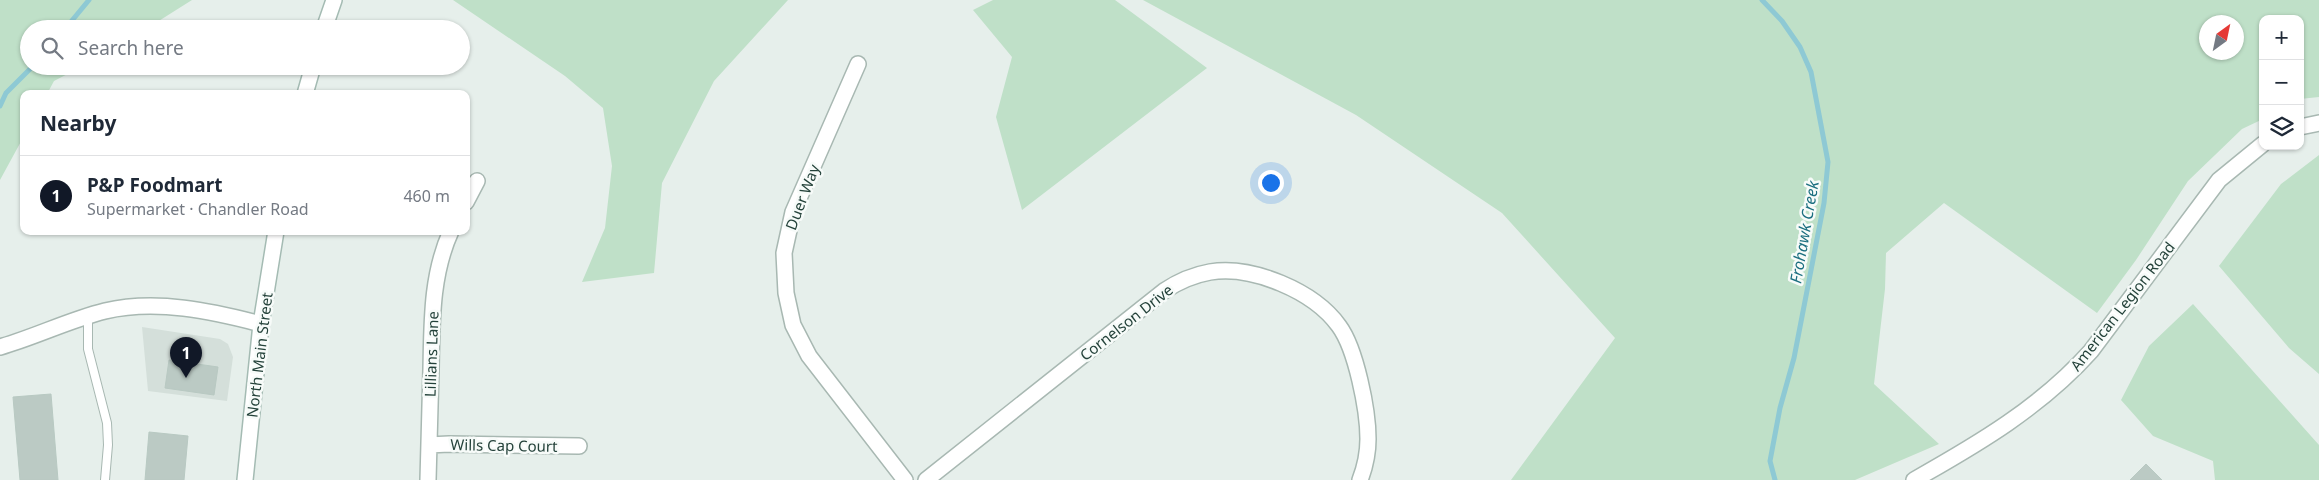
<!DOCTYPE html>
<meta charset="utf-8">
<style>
body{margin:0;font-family:"Noto Sans",sans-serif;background:#f6f6f7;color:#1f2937}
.controls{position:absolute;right:15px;top:15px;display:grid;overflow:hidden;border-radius:10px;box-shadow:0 1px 4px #0004}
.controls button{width:45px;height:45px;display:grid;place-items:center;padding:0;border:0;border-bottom:1px solid #e0e1e3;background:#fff;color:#1f2937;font:25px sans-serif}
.compass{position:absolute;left:2199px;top:15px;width:45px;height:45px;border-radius:50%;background:#fff;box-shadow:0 1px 4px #0004;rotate:33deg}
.you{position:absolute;left:1270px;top:182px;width:18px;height:18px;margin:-12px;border:4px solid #fff;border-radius:50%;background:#1a73e8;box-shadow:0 0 0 8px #1a73e833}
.badge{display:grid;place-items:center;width:32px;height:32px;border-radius:50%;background:#111827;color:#fff;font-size:16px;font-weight:700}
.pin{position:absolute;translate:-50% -41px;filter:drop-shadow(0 1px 2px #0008)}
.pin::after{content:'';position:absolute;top:26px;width:18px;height:15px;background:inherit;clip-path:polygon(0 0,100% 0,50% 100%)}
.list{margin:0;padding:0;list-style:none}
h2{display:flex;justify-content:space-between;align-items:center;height:65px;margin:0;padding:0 20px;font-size:21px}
h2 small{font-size:16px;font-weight:400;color:#747a83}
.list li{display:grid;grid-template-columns:32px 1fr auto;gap:15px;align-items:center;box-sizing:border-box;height:80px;padding:0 20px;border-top:1px solid #e0e1e3}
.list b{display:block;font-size:19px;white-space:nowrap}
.list p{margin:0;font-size:16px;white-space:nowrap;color:#747a83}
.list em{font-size:16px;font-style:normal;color:#747a83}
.icon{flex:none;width:28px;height:28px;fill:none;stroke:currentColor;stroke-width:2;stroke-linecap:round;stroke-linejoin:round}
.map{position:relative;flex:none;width:2319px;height:480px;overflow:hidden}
.search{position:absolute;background:#fff;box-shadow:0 1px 4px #0004;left:20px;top:20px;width:450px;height:55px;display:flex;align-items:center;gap:12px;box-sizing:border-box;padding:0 18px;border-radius:28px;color:#747a83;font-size:19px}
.panel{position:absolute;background:#fff;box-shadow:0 1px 4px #0004;left:20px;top:90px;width:450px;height:145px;border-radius:10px}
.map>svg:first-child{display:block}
</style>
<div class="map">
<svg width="2319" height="480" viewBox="0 0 2319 480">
<rect width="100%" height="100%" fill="#e6efeb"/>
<path fill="#d4dfda" d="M 142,327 L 220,339 L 228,344 L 233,357 L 227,401 L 148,391 Z"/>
<path fill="#bfe0c8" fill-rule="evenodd" d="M 0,0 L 192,0 L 146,29 L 29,29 L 29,66 L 83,66 L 54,81 L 47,94 L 24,94 L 24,136 L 0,180 Z
M 453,0 L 788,0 L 714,81 L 662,183 L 654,273 L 582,282 L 605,228 L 612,166 L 603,108 L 565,76 Z
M 993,0 L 1115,0 L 1207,68 L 1022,210 L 996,117 L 1012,57 L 973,10 Z
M 1143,0 L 2319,0 L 2319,97 L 2300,99 L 2300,19 L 2263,19 L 2263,119 L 2242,129 L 2188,181 L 2136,260 L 2097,313 L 1944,203 L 1886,253 L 1885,289 L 1874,384 L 1939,444 L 1855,480 L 1511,480 L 1615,338 L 1502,213 L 1356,115 ZM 2206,22 L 2236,22 L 2236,52 L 2206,52 Z
M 2319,155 L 2319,374 L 2289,348 L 2219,266 L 2281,184 Z
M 2193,304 L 2319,445 L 2319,480 L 2215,480 L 2213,461 L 2153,436 L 2121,400 L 2149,346 Z"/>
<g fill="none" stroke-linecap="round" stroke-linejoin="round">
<path stroke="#8ec9d4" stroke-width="5" d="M 1762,0 L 1782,21 L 1800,47 L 1811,72 L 1828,162 L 1824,203 L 1794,358 L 1780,408 L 1770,461 L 1775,480
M 65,29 L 89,0
M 0,106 L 6,93 L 33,66"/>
</g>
<path fill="#bbcac4" stroke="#b8c9c2" d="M 169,360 L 218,367 L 214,395 L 165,388 Z
M 51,394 L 58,480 L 20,480 L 13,397 Z
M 149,432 L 188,436 L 184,480 L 145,480 Z
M 2146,464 L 2162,480 L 2130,480 Z"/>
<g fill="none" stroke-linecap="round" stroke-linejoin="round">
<defs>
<path id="service" d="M 88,316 L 88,349 L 107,423 L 108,445 L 105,480"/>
<path id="minor" d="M 858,64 L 793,212 L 784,253 L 786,293 L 793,325 L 809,356 L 905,480
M 2300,127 L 2319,123
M 466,202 L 477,181
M 429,445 L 449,444 L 579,446
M 428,480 C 429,443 430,406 431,369 C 432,322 431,275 451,231
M 926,480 L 1164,291 C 1179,281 1193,275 1210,272 C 1252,265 1314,291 1339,326 C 1356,349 1368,410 1368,439 C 1368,454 1365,467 1360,480
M 1914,480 C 1978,444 2041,407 2091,351 L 2219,180 L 2263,144"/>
<path id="tertiary" d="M 0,347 C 35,337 69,320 105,311 C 156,299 212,311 261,324"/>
<path id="secondary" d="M 324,29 L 334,0
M 305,94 L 313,66
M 245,480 L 261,324 L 276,231"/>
</defs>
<use href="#service" stroke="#a8b8b2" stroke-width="10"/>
<use href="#minor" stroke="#a8b8b2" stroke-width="18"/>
<use href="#tertiary" stroke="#a8b8b2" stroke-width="18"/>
<use href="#secondary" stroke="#a4bbb3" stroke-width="18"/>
<use href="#service" stroke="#fff" stroke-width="8"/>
<use href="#minor" stroke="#fff" stroke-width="15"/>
<use href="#tertiary" stroke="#fff" stroke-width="15"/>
<use href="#secondary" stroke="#fff" stroke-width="15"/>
</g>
<g text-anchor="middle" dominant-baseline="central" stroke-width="5" stroke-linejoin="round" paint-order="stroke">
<g font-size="15" fill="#24423a" stroke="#f7fbf9">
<text transform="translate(802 197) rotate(-69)">Duer Way</text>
<text transform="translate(2122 306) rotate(-52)">American Legion Road</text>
<text transform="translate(1126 322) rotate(-38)">Cornelson Drive</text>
<text transform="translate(431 354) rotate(-88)">Lillians Lane</text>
<text transform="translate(259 355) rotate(-83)">North Main Street</text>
<text transform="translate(504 445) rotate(1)">Wills Cap Court</text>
</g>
<g font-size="16" font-style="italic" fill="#1c6f80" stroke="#f7fbf9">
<text transform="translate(1804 232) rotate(-80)">Frohawk Creek</text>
</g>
</g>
</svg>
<div class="controls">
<button>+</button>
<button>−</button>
<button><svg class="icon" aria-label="layers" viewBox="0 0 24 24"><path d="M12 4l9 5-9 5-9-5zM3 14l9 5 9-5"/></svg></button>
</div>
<svg class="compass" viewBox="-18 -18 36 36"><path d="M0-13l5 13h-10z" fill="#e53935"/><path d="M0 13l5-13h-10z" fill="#747a83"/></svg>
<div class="you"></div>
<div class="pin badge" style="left:186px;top:378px">1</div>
<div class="search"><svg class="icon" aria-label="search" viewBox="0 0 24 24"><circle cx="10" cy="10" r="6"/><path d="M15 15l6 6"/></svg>Search here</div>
<section class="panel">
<h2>Nearby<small></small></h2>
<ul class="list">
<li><span class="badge">1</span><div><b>P&amp;P Foodmart</b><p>Supermarket · Chandler Road</p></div><em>460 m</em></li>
</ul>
</section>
</div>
